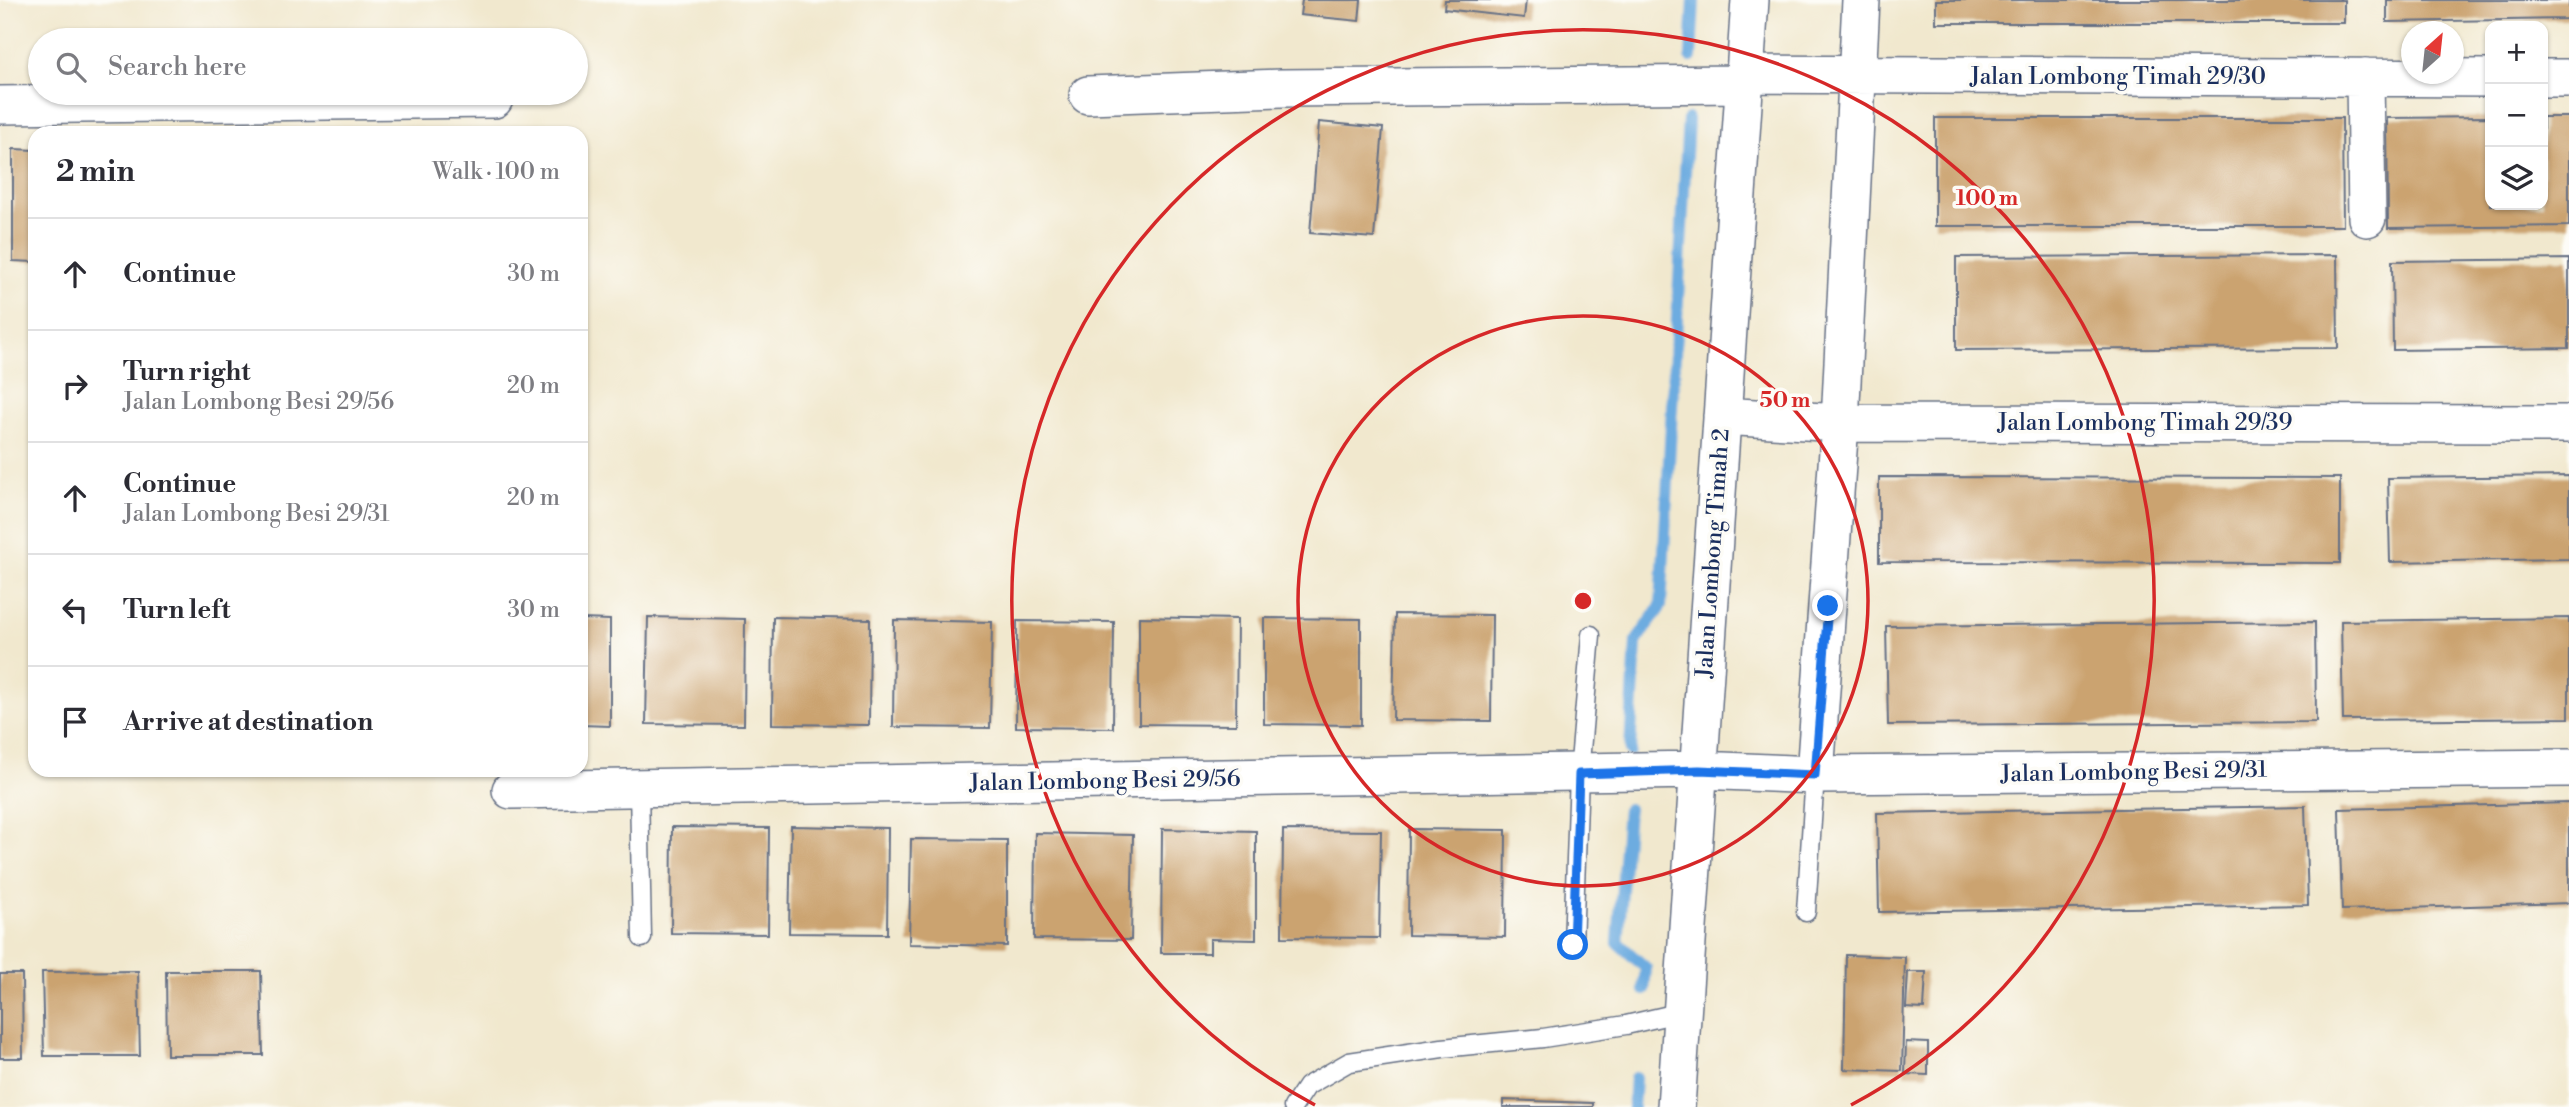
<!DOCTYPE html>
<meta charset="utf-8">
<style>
body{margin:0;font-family:"Libre Bodoni",serif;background:#f2f2f3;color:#2b2b33}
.controls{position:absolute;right:21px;top:21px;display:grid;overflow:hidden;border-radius:14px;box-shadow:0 2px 5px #0004}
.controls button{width:63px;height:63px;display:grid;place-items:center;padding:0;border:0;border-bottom:2px solid #e1e1e2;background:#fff;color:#2b2b33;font:35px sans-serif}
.compass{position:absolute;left:2401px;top:21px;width:63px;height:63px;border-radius:50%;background:#fff;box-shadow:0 2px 5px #0004;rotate:27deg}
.stop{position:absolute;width:21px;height:21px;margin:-16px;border:5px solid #1a73e8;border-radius:50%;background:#fff}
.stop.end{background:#1a73e8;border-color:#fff;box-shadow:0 2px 7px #0008}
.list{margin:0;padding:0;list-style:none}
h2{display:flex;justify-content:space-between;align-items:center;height:91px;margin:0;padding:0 28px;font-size:30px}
h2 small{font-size:23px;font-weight:400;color:#7c7c81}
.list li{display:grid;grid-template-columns:46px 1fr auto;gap:21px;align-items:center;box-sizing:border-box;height:112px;padding:0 28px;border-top:2px solid #e1e1e2}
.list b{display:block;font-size:26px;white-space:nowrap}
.list p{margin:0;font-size:23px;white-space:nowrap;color:#7c7c81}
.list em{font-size:23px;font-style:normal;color:#7c7c81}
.icon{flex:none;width:38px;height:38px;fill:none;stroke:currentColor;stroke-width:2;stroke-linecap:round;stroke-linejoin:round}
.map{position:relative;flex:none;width:2569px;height:1107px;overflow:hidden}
.search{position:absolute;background:#fff;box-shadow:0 2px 5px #0004;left:28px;top:28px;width:560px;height:77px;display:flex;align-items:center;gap:18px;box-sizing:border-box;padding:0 24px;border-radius:38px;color:#7c7c81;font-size:26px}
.panel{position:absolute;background:#fff;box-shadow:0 2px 5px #0004;left:28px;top:126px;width:560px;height:651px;border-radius:21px}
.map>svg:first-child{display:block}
</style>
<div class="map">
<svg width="2569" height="1107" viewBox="0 0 2569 1107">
<rect width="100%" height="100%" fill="#fdfcf7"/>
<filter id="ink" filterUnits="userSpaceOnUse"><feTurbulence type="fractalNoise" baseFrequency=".0143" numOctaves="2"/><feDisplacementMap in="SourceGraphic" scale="14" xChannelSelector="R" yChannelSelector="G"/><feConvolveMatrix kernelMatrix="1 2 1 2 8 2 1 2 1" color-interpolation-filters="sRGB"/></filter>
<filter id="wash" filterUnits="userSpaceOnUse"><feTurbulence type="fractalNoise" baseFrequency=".00686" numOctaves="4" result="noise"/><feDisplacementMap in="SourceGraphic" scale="28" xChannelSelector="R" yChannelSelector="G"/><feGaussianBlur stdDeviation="1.57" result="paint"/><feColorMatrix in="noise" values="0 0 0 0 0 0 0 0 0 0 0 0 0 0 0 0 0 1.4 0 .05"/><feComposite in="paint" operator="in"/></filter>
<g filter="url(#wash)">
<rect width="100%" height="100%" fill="#f1e8ce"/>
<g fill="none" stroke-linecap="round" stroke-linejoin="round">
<path stroke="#6dace0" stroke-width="12" d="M 1691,57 L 1694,0
M 1630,751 L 1636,642 L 1661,606 L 1688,119
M 1628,809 L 1618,943 L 1646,968 L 1644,990
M 1633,1107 L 1635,1078"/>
</g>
<g id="blocks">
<path fill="#cba36f" d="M 1302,0 L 1361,0 L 1359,21 L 1300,15 Z
M 1445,0 L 1526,0 L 1524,18 L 1444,9 Z
M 1936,0 L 2344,0 L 2344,23 L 1936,23 Z
M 2387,0 L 2569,0 L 2569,19 L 2387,22 Z
M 2490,117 L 2490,205 L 2543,205 L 2543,117 L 2569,117 L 2569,226 L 2388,228 L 2387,118 Z
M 1935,118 L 2342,118 L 2343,226 L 1935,226 Z
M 1319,122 L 1383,128 L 1374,238 L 1310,233 Z
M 13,149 L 35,150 L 35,262 L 13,261 Z
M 2337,255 L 2338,348 L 1956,350 L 1956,257 Z
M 2569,259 L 2569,348 L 2393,350 L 2392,261 Z
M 2569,476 L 2569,559 L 2390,562 L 2388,478 Z
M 1879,477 L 2340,478 L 2340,563 L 1879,562 Z
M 1395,614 L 1492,615 L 1491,721 L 1393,720 Z
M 648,617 L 745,619 L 744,725 L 646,724 Z
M 773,617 L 870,619 L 869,725 L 772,724 Z
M 1139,617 L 1237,619 L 1236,725 L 1139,724 Z
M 1264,618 L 1361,619 L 1361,725 L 1264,724 Z
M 2569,618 L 2569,718 L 2343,720 L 2341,621 Z
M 581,619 L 610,620 L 610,726 L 581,725 Z
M 894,620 L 992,622 L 990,728 L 893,727 Z
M 1017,621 L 1114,622 L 1113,728 L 1016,727 Z
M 2315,622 L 2316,722 L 1888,725 L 1886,626 Z
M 2569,803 L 2569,903 L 2342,910 L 2339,809 Z
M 2305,806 L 2308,905 L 1879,912 L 1877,813 Z
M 791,826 L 888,828 L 887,934 L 789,933 Z
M 672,827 L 769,828 L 768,934 L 671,933 Z
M 1162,829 L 1256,831 L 1256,940 L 1210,939 L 1210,953 L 1161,953 Z
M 1409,829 L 1506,830 L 1505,937 L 1408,935 Z
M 1283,830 L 1381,831 L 1379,938 L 1282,937 Z
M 1035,833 L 1133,835 L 1131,940 L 1034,939 Z
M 911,839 L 1007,840 L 1007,946 L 909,944 Z
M 1846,955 L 1905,957 L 1902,1071 L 1844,1069 Z
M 138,971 L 140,1056 L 44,1056 L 42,972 Z
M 166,971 L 261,971 L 263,1055 L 167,1055 Z
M 1908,972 L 1926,972 L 1924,1009 L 1906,1008 Z
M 0,974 L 22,974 L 23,1058 L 0,1058 Z
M 1906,1042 L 1928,1043 L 1928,1075 L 1905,1074 Z
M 1503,1100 L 1593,1103 L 1593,1107 L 1503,1107 Z"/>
</g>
</g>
<g filter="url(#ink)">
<use href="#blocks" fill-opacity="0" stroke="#667085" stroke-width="2"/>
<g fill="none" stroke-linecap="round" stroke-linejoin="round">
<defs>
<path id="lane" d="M 639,788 L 642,938
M 1806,912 L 1815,775
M 1573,945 L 1579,774 L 1591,635
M 1293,1107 L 1307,1086 L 1349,1062 L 1442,1048 L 1543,1038 L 1626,1025 L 1682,1012"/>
<path id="street" d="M 1745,74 L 2490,78
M 2365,77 L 2367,218
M 2543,78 L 2569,78
M 1088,95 L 1282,88 L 1744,84
M 0,105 L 494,99
M 1722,416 L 1840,423 L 2569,424
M 1815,775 L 1840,423 L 1861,0
M 511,790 L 1699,770 L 1815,775 L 2569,768
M 1676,1107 L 1750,0"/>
</defs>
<use href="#lane" stroke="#667085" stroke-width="21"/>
<use href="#street" stroke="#667085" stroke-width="40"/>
<use href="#lane" stroke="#fff" stroke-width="18"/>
<use href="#street" stroke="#fff" stroke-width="37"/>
</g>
</g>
<g fill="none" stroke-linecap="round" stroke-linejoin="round" filter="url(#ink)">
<path stroke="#1a73e8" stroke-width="9" d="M 1573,945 L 1579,774 L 1699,770 L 1815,775 L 1828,606"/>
</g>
<g fill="none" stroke="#d62828" stroke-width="3.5">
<circle cx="1583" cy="601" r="285"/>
<path d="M1315 1105A571 571 0 1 1 1851 1105"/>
</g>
<g text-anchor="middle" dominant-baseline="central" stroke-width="7" stroke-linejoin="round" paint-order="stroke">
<g font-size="23" fill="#1b2f5e" stroke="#fdfcf7">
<text x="2118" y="77">Jalan Lombong Timah 29/30</text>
<text x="2145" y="423">Jalan Lombong Timah 29/39</text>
<text transform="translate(1713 553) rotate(-86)">Jalan Lombong Timah 2</text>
<text transform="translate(2134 772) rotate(-1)">Jalan Lombong Besi 29/31</text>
<text transform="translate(1105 781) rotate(-1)">Jalan Lombong Besi 29/56</text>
</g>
</g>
<circle cx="1583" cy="601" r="10" fill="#d62828" stroke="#fdfcf7" stroke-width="3.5"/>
<g font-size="21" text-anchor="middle" font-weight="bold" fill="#d62828" stroke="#fdfcf7" stroke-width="7" stroke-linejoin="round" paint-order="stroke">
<text x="1987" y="205">100 m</text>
<text x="1785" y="407">50 m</text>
</g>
</svg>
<div class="controls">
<button>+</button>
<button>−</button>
<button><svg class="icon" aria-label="layers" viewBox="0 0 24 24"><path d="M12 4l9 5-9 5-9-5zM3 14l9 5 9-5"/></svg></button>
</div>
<svg class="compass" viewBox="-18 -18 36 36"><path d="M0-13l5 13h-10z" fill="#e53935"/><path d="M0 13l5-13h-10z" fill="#7c7c81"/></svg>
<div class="stop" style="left:1573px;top:945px"></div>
<div class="stop end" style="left:1828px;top:606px"></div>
<div class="search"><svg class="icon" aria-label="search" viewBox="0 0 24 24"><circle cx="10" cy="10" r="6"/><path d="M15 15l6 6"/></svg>Search here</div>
<section class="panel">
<h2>2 min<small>Walk · 100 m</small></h2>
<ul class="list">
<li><svg class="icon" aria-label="ahead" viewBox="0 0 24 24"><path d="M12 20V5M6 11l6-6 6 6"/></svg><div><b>Continue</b></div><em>30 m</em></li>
<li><svg class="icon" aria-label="right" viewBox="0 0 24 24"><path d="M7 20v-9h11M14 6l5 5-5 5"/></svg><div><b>Turn right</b><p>Jalan Lombong Besi 29/56</p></div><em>20 m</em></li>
<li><svg class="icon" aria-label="ahead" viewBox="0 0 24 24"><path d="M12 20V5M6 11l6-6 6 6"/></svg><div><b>Continue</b><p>Jalan Lombong Besi 29/31</p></div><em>20 m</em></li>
<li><svg class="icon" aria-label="left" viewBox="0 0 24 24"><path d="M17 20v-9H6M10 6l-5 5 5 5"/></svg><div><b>Turn left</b></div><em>30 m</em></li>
<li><svg class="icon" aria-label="arrive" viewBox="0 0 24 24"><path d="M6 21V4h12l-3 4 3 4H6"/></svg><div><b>Arrive at destination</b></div></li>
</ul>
</section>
</div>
